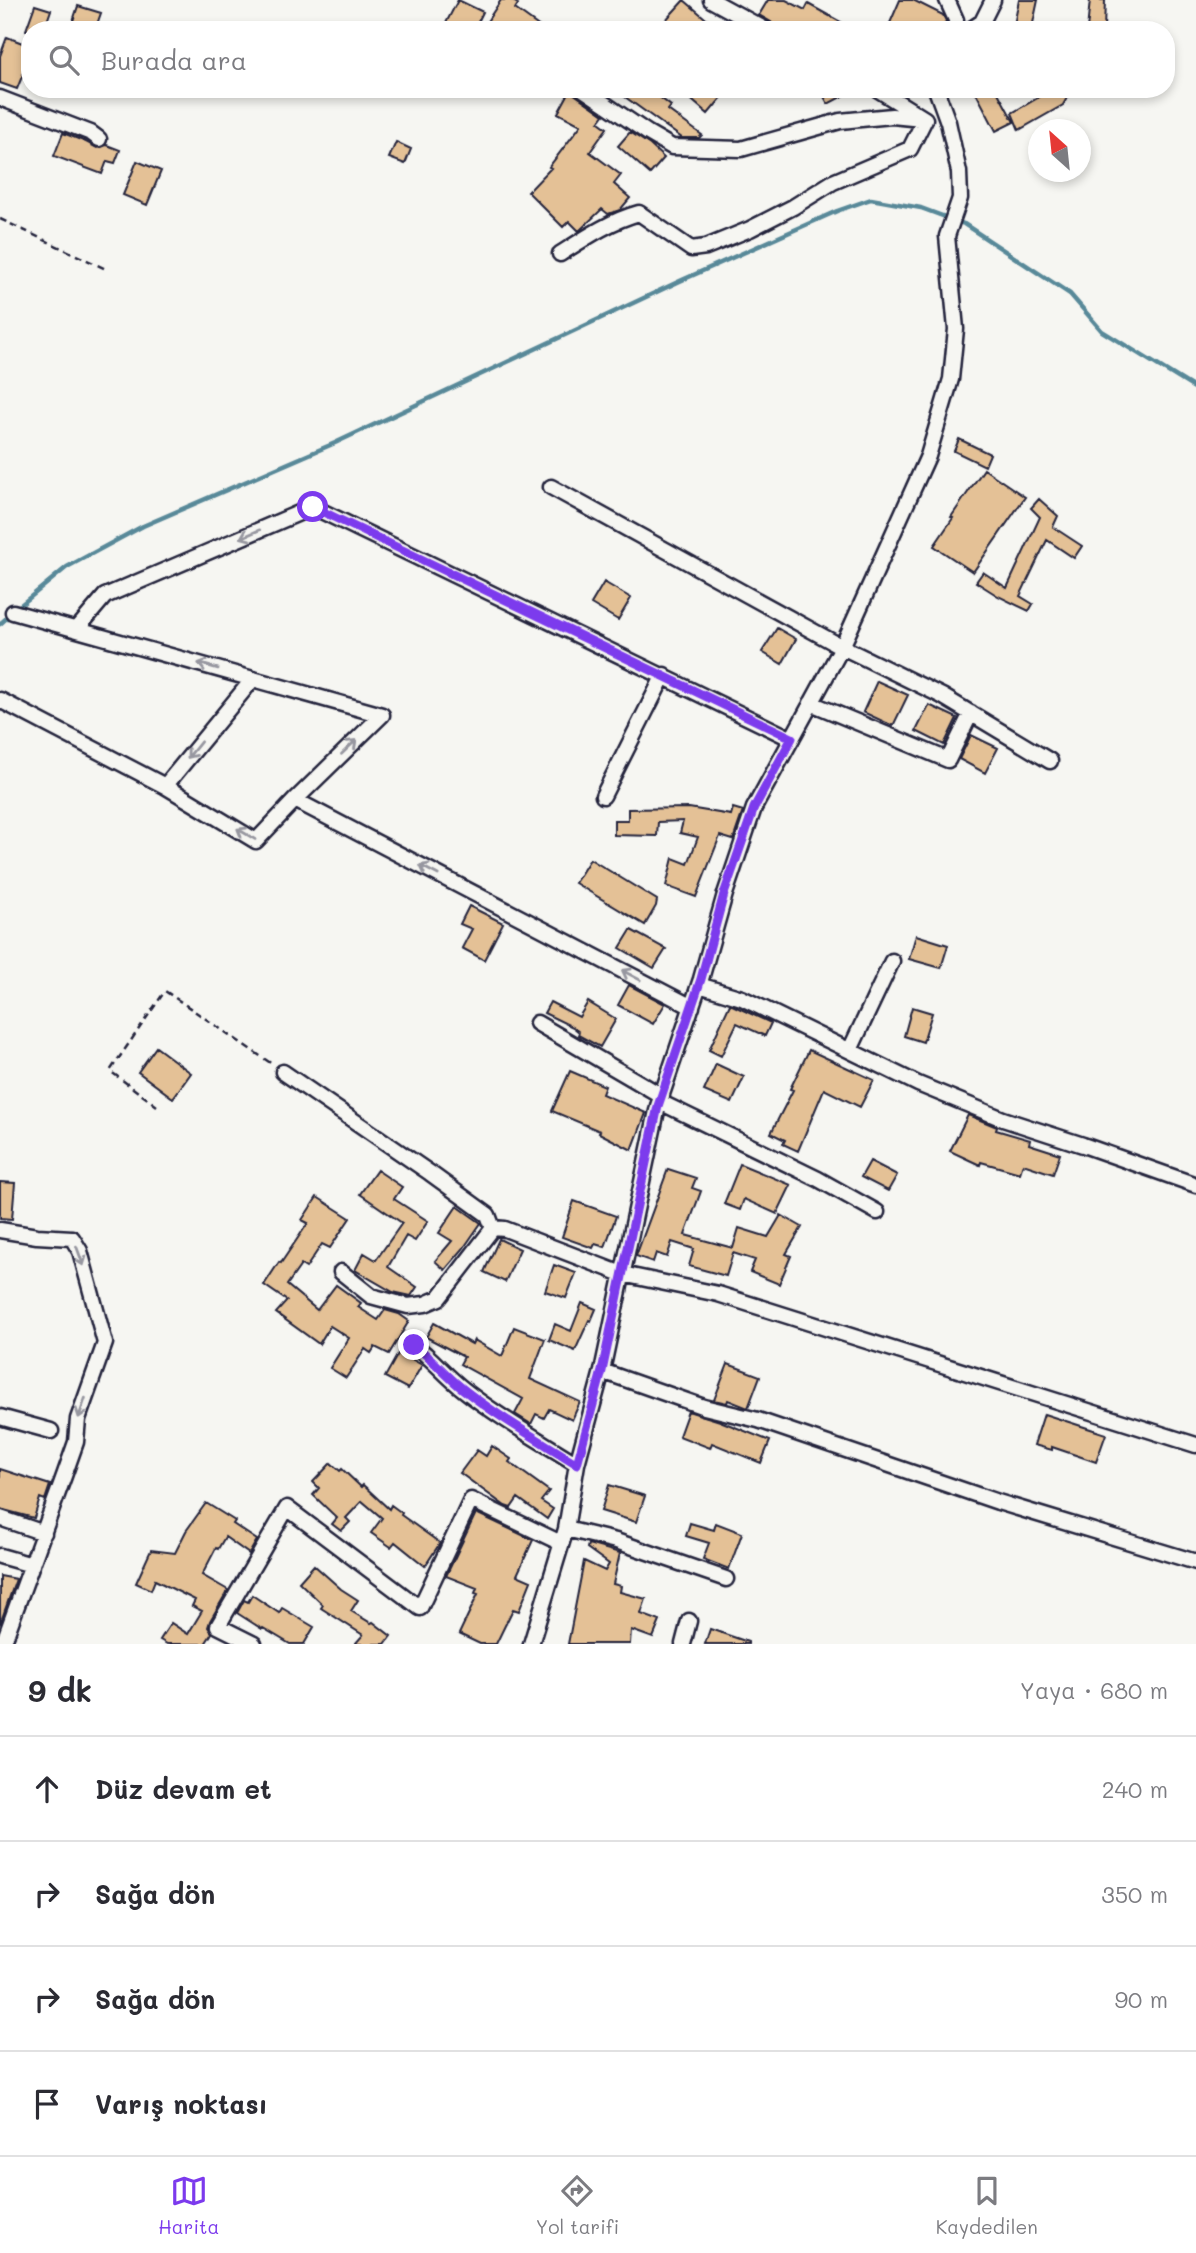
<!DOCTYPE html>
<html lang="tr">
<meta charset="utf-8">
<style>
body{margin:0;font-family:Mali,sans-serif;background:#f7f7f7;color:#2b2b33}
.compass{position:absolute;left:1028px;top:119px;width:63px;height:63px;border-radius:50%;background:#fff;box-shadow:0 4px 10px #0003;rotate:333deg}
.stop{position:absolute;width:21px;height:21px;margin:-16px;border:5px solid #7c3aed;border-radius:50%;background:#fff}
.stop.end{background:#7c3aed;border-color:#fff;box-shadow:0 2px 7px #0008}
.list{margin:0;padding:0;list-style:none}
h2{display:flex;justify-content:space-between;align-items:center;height:91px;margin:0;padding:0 28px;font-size:30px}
h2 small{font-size:23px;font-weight:400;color:#7c7c81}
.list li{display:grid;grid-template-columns:46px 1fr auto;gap:21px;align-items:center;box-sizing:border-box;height:105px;padding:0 28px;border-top:2px solid #e1e1e2}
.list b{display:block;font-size:26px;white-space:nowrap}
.list em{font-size:23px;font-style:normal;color:#7c7c81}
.icon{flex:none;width:38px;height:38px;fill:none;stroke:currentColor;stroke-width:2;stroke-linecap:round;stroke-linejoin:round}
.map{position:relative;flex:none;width:1196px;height:1644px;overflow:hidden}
.search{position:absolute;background:#fff;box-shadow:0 4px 10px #0003;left:21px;right:21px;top:21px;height:77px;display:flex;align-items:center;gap:18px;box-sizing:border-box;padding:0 24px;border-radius:28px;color:#7c7c81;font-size:26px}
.sheet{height:511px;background:#fff}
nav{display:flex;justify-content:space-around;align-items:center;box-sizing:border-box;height:98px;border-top:2px solid #e1e1e2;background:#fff;font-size:19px;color:#7c7c81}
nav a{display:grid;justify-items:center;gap:4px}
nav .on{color:#7c3aed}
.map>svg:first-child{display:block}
</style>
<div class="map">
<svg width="1196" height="1644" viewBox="0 0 1196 1644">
<rect width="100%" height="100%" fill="#f6f6f2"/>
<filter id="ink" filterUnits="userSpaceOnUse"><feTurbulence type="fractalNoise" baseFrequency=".0143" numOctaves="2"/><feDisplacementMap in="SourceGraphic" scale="14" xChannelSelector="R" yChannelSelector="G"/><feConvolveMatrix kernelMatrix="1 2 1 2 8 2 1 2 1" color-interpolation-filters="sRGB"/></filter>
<g filter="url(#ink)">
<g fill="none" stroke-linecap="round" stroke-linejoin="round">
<path stroke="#598999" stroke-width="4.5" d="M 17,608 L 67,567 L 143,526 L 335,443 L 680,281 L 837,211 L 871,199 L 921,208 L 964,224 L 1070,294 L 1102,331 L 1196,389
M 0,624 L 11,614"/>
</g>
<path fill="#e4c196" stroke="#22223b" stroke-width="2" d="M 458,0 L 483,12 L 474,30 L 460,30 L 446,23 Z
M 501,0 L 511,0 L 518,4 L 515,9 L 544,30 L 497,30 L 486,23 Z
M 684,0 L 719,30 L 673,30 L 664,22 Z
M 768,0 L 786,0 L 805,10 L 808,4 L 855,30 L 777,30 L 771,22 L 759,15 Z
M 900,0 L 913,0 L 943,15 L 946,21 L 942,30 L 887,30 Z
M 1019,0 L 1038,0 L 1032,28 L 1028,30 L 1013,30 Z
M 1090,0 L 1105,0 L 1104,30 L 1087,30 Z
M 35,5 L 51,10 L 44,30 L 26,30 Z
M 78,6 L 101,13 L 95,30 L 70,30 Z
M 7,37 L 30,46 L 30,57 L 17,89 L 0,83 L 0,56 Z
M 614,89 L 649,89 L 671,106 L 668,110 L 702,135 L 699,138 L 682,138 Z
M 679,89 L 729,89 L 708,114 Z
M 820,89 L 856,89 L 828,104 Z
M 974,89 L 996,89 L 1014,122 L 996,131 Z
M 1053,89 L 1072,89 L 1063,105 L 1019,130 L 1012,113 Z
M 570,91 L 604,115 L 599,122 L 607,128 L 590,152 L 621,175 L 614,184 L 630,198 L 620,210 L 608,214 L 602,209 L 579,231 L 569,221 L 563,227 L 528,192 L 551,168 L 549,167 L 581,125 L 558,113 Z
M 630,132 L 650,145 L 664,158 L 650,174 L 618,146 Z
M 63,133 L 86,142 L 97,148 L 107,145 L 120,150 L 115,163 L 107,161 L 102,174 L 54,156 Z
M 396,142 L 411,149 L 405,164 L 389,158 Z
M 137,161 L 161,171 L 147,205 L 123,195 Z
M 959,439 L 990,454 L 985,466 L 954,451 Z
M 984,469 L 1025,497 L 973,572 L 934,546 L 953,518 L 951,517 Z
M 1039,499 L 1058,516 L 1053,527 L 1082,546 L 1074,558 L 1047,540 L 1020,596 L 1033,604 L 1029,611 L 998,596 L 976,582 L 983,572 L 1007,588 L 1040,517 L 1031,508 Z
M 604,582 L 631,598 L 618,620 L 591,604 Z
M 777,628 L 796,639 L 782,664 L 762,652 Z
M 877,681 L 908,695 L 893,726 L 863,712 Z
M 929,705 L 957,718 L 944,745 L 916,731 Z
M 971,735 L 998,748 L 985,773 L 959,759 Z
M 689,808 L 731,815 L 733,808 L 743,811 L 733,840 L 720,836 L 696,897 L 666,886 L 673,858 L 688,864 L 698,837 L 680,833 L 683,821 L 658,822 L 657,836 L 614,835 L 614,820 L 628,820 L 628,809 Z
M 590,859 L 657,900 L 656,906 L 645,925 L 575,883 Z
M 469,906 L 503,923 L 484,960 L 462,948 L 472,929 L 460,924 Z
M 631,930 L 666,949 L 654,968 L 620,948 Z
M 916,935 L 948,945 L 941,968 L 909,959 Z
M 629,985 L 665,1004 L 653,1024 L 618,1005 Z
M 550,1002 L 579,1017 L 588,1002 L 616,1019 L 600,1047 L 578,1035 L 579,1032 L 573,1027 L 544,1013 Z
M 730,1004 L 771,1023 L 765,1036 L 737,1023 L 721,1056 L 709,1050 Z
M 912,1007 L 932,1013 L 923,1042 L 904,1036 Z
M 156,1047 L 191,1073 L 173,1098 L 138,1072 Z
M 809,1050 L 874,1080 L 860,1107 L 824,1089 L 798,1151 L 783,1144 L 785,1140 L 771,1133 L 793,1090 L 790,1089 Z
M 716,1064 L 744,1077 L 732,1103 L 704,1091 Z
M 570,1071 L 605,1086 L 602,1094 L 646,1113 L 632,1150 L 599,1133 L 600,1131 L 552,1111 Z
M 968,1115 L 997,1127 L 996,1130 L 1030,1140 L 1029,1144 L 1060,1154 L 1053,1174 L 1023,1164 L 1020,1173 L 981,1162 L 980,1165 L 950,1151 Z
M 870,1161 L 897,1175 L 888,1191 L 861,1177 Z
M 740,1164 L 791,1185 L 777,1214 L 744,1199 L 740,1210 L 724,1204 Z
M 668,1169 L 696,1178 L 692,1188 L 701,1191 L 685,1235 L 733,1248 L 739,1228 L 768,1237 L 781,1215 L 802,1227 L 786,1254 L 791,1256 L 779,1284 L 750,1272 L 755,1260 L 733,1253 L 726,1276 L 689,1266 L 694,1249 L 672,1242 L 667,1257 L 656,1253 L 653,1262 L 636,1256 Z
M 377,1170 L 402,1187 L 394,1199 L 428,1221 L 415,1241 L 406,1236 L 388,1267 L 417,1287 L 411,1296 L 393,1292 L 355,1270 L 364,1253 L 376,1260 L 402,1223 L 360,1194 Z
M 0,1182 L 15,1183 L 12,1219 L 0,1218 Z
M 317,1197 L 350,1218 L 330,1248 L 322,1244 L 306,1268 L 301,1265 L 287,1285 L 317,1310 L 336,1285 L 361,1303 L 358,1307 L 378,1320 L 385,1310 L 399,1314 L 409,1321 L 389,1354 L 375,1347 L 371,1353 L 365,1349 L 346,1378 L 330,1368 L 349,1338 L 330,1326 L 319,1344 L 276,1313 L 287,1301 L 264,1285 L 279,1262 L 281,1263 L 308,1223 L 302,1220 Z
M 574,1201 L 616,1216 L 605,1247 L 595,1244 L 593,1248 L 562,1237 Z
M 457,1206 L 481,1223 L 463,1249 L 445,1270 L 435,1261 L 452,1241 L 439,1233 Z
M 499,1239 L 520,1249 L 505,1282 L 484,1272 Z
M 554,1265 L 576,1273 L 566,1298 L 545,1291 Z
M 582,1303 L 596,1309 L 591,1321 L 589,1320 L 575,1351 L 549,1340 L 555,1324 L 571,1331 Z
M 434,1323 L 472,1344 L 474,1340 L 502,1356 L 514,1327 L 545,1339 L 530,1379 L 580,1402 L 572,1420 L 549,1409 L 544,1418 L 536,1414 L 531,1424 L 515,1414 L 523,1399 L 460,1364 L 464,1357 L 426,1337 Z
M 399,1352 L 422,1365 L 408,1389 L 385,1377 Z
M 728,1364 L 760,1376 L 748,1408 L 728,1400 L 727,1403 L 714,1400 Z
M 688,1411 L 720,1421 L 770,1441 L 761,1463 L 712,1443 L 710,1448 L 679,1436 Z
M 1044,1414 L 1106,1434 L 1096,1462 L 1052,1447 L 1052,1450 L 1034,1445 Z
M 492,1446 L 511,1459 L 509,1462 L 549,1491 L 541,1501 L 553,1509 L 547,1519 L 518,1498 L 511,1508 L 505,1506 L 460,1473 L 477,1450 L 486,1456 Z
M 331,1463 L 340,1471 L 342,1469 L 361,1487 L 363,1485 L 389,1509 L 391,1505 L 402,1513 L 401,1515 L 440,1543 L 425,1566 L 395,1542 L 391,1547 L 371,1533 L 382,1518 L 362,1501 L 346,1518 L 350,1522 L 341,1531 L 332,1524 L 337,1518 L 313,1495 L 319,1488 L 313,1482 Z
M 0,1469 L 50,1485 L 45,1500 L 40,1498 L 34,1518 L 0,1509 Z
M 609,1485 L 645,1496 L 636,1522 L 601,1511 Z
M 206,1503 L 235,1521 L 233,1524 L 257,1540 L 249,1554 L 225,1537 L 218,1549 L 216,1548 L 202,1575 L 228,1590 L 210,1621 L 208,1627 L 212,1633 L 205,1644 L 167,1644 L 160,1640 L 171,1623 L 188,1634 L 202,1611 L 192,1606 L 195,1600 L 155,1580 L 151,1590 L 136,1583 L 151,1550 L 175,1553 L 186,1531 Z
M 476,1513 L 533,1540 L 517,1575 L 531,1581 L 519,1611 L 513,1609 L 496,1644 L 480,1644 L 459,1634 L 478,1594 L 475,1593 L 477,1588 L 446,1576 Z
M 690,1523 L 714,1530 L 716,1523 L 742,1533 L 729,1569 L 703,1559 L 709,1543 L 686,1536 Z
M 588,1544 L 620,1553 L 613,1584 L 621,1586 L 620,1592 L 646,1599 L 641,1614 L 660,1621 L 653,1638 L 631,1630 L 630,1644 L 568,1644 L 584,1561 L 605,1571 L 609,1564 L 587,1548 Z
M 314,1565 L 341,1589 L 358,1600 L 351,1611 L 371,1623 L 373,1622 L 391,1636 L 385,1644 L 355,1644 L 363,1635 L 321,1608 L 323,1605 L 299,1582 Z
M 0,1576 L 16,1579 L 0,1624 Z
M 252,1595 L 279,1613 L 282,1608 L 314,1627 L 304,1644 L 290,1644 L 263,1628 L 262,1629 L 237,1613 L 244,1600 L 248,1602 Z
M 710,1629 L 748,1642 L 748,1644 L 705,1644 Z"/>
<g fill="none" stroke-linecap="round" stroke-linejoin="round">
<defs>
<path id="minor" d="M 711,0 L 766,30
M 947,0 L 956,20 L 955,30
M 970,30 L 982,22 L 993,0
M 583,89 L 648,133 L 672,147 L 741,149 L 840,121 L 892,116 L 922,119
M 0,98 L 91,133 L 99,139
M 560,254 C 585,238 610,221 639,213 L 691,249 L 706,247 L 750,229 L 793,207 L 833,182 L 910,149 L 925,119 L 877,89
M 551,487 L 842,647 L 942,696 L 1050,761
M 13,612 L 382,715 L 295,800 L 692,1007
M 77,629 L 105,596 L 313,507 L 792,739
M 0,700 L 165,786 L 253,679
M 811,703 L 948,760 L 971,713
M 165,786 L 256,841 L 295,800
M 603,796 L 664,675
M 699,985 L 742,998 L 918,1084 L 1003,1119 L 1083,1145 L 1196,1185
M 537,1023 L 662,1096
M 850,1050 L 892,961
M 283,1072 L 430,1173 L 488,1215 L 493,1228
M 660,1102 L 818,1179 L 877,1212
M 0,1230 L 37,1236 L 72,1238 L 80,1251 L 105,1343 L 78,1419 L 76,1442 L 64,1476 L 3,1644
M 341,1272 L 371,1296 L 408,1306 L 425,1304 L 439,1298 L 493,1228 L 505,1229 L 622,1274 L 718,1294 L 1196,1445
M 414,1345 C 432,1358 445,1375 463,1389 C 498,1417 539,1440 577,1464
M 602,1371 L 704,1407 L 758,1420 L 998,1502 L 1196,1562
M 0,1417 L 51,1431
M 0,1518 L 44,1533
M 566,1529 L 616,1541 L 726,1579
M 0,1556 L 32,1565
M 254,1644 L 218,1626 L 287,1508 L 420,1608 L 471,1500 L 561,1543
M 531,1644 L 566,1529 L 577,1464 L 602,1371 L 658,1106 L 701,979 L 725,894 L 754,808 L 842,647 L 928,456 L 951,379 L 956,329 L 947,236 L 960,198 L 959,172 L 948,122 L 936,89
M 683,1644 L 689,1621"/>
</defs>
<use href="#minor" stroke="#22223b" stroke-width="19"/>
<path stroke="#22223b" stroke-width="2.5" stroke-dasharray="7 5" stroke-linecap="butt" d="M 0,219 L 108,270
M 157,1106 L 110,1071 L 165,991 L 272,1064"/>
<use href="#minor" stroke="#f6f6f2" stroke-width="14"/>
</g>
<defs><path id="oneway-shaft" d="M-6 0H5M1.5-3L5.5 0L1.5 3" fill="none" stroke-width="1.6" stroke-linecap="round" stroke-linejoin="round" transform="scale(1.75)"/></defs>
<g stroke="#9797a0">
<use href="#oneway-shaft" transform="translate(250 534) rotate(157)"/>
<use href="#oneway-shaft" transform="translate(208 666) rotate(-164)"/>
<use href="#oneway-shaft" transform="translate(349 747) rotate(-44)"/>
<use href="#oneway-shaft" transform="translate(194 750) rotate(129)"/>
<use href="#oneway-shaft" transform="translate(246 834) rotate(-149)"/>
<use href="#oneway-shaft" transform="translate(429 870) rotate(-152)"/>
<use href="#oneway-shaft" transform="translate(631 975) rotate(-152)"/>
<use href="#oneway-shaft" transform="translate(80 1256) rotate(70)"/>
<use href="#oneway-shaft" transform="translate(82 1408) rotate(109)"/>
</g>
</g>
<g fill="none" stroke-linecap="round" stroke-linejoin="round" filter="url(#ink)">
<path stroke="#7c3aed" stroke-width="9" d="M 313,507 L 792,738 L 754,808 L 724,894 L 701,979 L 658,1106 L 602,1371 L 577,1464 C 539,1440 498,1417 463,1389 C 445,1375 432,1358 414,1345"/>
</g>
</svg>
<svg class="compass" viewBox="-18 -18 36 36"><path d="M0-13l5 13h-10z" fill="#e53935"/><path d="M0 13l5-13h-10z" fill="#7c7c81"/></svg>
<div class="stop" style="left:313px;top:507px"></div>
<div class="stop end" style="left:414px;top:1345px"></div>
<div class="search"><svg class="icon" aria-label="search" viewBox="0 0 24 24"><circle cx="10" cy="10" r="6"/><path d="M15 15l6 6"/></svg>Burada ara</div>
</div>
<section class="sheet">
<h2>9 dk<small>Yaya · 680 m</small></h2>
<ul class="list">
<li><svg class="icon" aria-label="ahead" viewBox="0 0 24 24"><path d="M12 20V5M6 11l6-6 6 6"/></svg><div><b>Düz devam et</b></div><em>240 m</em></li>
<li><svg class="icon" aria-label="right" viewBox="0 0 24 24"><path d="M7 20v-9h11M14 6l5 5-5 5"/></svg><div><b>Sağa dön</b></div><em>350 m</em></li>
<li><svg class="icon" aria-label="right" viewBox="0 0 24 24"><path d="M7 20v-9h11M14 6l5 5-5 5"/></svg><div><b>Sağa dön</b></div><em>90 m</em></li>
<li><svg class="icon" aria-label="arrive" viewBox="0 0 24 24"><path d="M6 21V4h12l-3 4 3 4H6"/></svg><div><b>Varış noktası</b></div></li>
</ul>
</section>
<nav>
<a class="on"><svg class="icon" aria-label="map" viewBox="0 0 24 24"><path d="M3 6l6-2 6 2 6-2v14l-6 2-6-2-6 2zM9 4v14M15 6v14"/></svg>Harita</a>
<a><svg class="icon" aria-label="directions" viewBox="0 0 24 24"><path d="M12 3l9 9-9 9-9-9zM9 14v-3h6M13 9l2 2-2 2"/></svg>Yol tarifi</a>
<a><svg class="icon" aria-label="saved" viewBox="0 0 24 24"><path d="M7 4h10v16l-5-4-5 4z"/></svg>Kaydedilen</a>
</nav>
